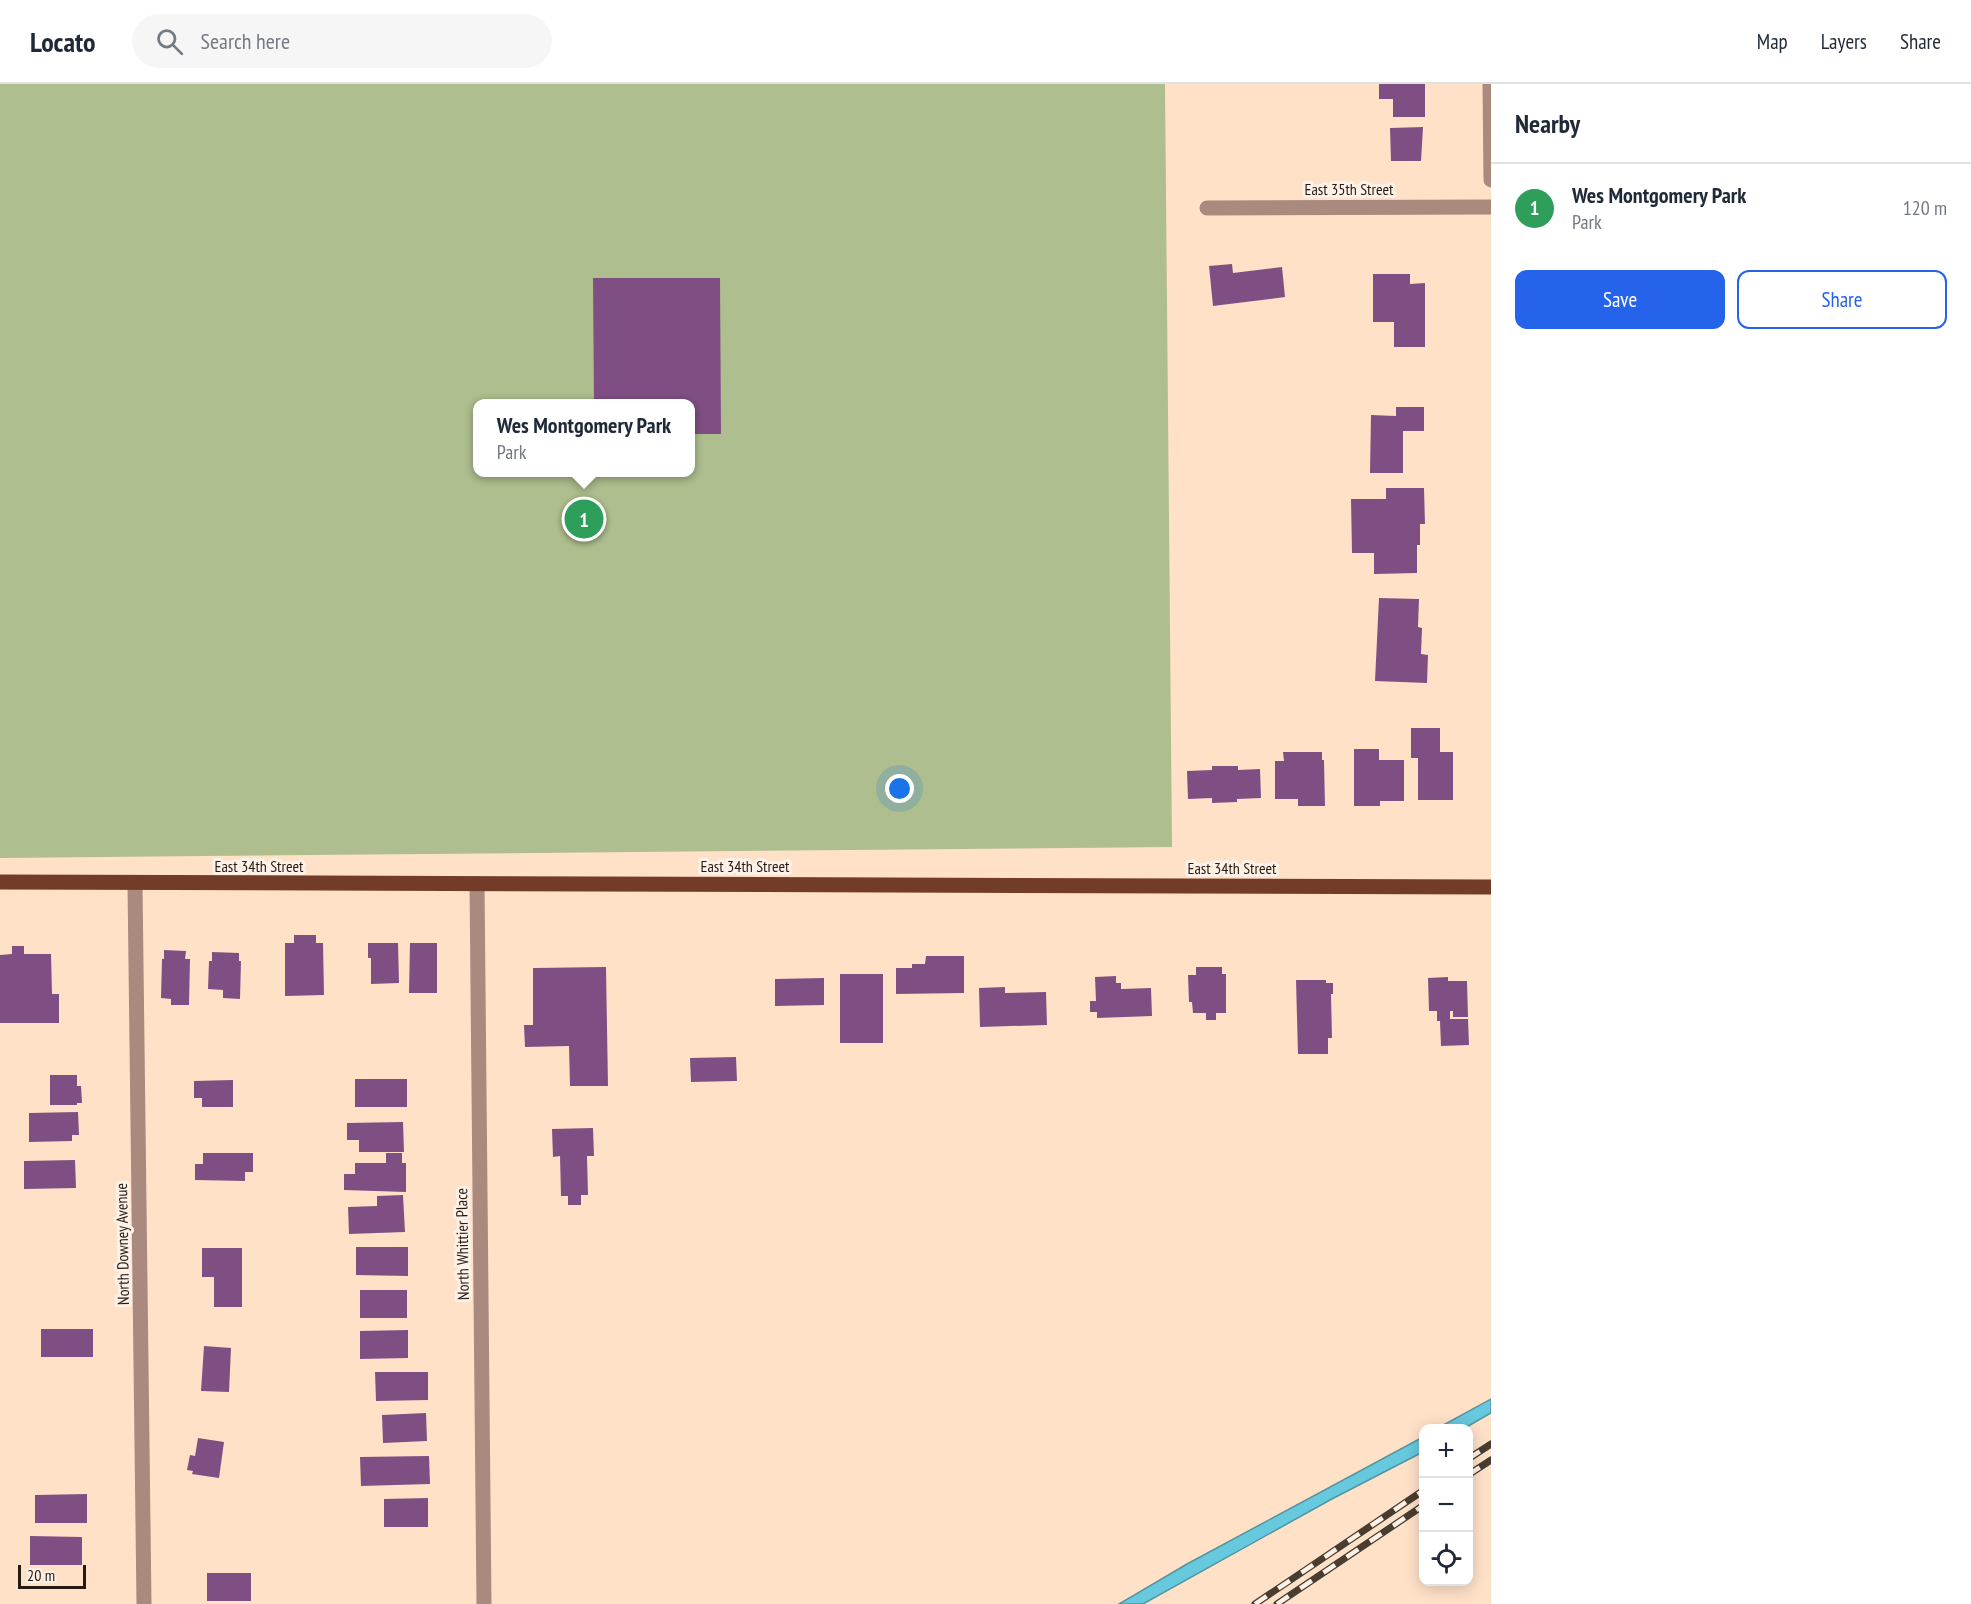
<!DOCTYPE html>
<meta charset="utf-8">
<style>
body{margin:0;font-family:"PT Sans Narrow",sans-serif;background:#f6f6f7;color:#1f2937}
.controls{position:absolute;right:18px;bottom:18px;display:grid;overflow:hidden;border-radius:12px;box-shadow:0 3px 15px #0003}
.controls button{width:54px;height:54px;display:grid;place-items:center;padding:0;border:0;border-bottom:2px solid #e0e1e3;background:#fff;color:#1f2937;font:30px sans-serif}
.scale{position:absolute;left:18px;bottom:15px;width:68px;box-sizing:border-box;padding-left:6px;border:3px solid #251b12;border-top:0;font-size:16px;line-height:21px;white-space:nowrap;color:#251b12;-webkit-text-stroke:4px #fef2e8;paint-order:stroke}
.you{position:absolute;left:900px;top:705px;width:21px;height:21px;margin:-15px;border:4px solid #fff;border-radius:50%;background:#1a73e8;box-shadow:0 0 0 9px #1a73e833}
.badge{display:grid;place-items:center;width:39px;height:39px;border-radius:50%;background:#2563eb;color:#fff;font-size:20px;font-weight:700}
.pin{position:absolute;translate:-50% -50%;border:3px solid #fff;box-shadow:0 2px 6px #0006}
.popup{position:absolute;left:473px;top:315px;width:222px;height:78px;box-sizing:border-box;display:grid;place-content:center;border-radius:12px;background:#fff;filter:drop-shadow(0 2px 4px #0005);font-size:20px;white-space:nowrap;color:#747a83}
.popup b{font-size:22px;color:#1f2937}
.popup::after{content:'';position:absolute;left:50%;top:100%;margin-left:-12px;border:12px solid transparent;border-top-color:#fff}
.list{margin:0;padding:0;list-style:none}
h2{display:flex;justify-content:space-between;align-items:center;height:78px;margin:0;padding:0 24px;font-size:26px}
h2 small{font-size:20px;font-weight:400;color:#747a83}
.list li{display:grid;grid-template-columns:39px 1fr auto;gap:18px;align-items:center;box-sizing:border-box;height:90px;padding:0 24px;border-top:2px solid #e0e1e3}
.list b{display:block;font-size:22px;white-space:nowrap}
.list p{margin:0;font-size:20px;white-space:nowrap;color:#747a83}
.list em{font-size:20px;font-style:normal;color:#747a83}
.actions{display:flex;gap:12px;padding:18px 24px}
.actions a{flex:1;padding:14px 0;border:2px solid #2563eb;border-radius:12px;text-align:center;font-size:21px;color:#2563eb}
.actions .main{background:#2563eb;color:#fff}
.icon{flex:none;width:33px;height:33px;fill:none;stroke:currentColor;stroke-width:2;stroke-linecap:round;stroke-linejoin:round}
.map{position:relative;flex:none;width:1491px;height:1520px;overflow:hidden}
header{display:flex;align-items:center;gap:36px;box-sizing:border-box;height:84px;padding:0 30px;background:#fff;border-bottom:2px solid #e0e1e3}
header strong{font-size:28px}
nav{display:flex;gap:33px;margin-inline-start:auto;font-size:21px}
.search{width:420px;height:54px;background:#f6f6f7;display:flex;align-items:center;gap:15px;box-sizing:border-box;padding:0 21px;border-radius:33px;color:#747a83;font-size:22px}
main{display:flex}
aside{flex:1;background:#fff}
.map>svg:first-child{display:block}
</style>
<header>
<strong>Locato</strong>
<div class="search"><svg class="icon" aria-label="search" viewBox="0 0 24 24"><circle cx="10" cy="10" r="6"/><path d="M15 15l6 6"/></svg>Search here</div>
<nav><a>Map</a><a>Layers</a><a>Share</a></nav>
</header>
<main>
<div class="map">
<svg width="1491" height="1520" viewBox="0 0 1491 1520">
<rect width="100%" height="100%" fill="#ffe1c8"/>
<path fill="#aebe8e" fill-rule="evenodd" d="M 0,0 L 1165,0 L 1172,763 L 0,774 ZM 478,320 L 690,320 L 690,388 L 478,388 Z"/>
<path fill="#66c9de" stroke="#5295a1" stroke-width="1.5" d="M 1491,1315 L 1491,1329 L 1465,1344 L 1438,1344 Z
M 1423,1353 L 1423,1368 L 1417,1371 L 1330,1416 L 1143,1520 L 1119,1520 L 1187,1480 Z"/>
<path fill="#7f4f83" d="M 1379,0 L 1425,0 L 1425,33 L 1393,33 L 1393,15 L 1379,15 Z
M 1423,43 L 1421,77 L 1391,77 L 1390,44 Z
M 1232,180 L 1233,189 L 1282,183 L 1285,213 L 1213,222 L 1209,182 Z
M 1373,190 L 1410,190 L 1410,200 L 1425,199 L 1425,263 L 1394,263 L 1394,238 L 1373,238 Z
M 593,194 L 720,194 L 721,350 L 690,350 L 690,320 L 594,320 Z
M 1396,323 L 1424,323 L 1424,347 L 1403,347 L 1403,389 L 1370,389 L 1371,331 L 1396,332 Z
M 1386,404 L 1424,404 L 1425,440 L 1420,440 L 1420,461 L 1417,461 L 1417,489 L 1374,490 L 1374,469 L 1352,469 L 1351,415 L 1386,415 Z
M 1379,514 L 1419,515 L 1418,543 L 1422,544 L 1421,570 L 1428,571 L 1427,599 L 1375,597 Z
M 1411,644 L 1440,644 L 1440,668 L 1453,668 L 1453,716 L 1418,716 L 1418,674 L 1411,674 Z
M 1354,665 L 1379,665 L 1379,676 L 1404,676 L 1404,717 L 1380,717 L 1380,722 L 1354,722 Z
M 1283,668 L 1322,668 L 1322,676 L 1324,676 L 1325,722 L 1298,722 L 1298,715 L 1275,715 L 1275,677 L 1284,677 Z
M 1212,682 L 1238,682 L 1238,686 L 1260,685 L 1261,714 L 1237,715 L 1237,718 L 1212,719 L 1212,714 L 1188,715 L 1187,687 L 1212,686 Z
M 294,851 L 316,851 L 316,859 L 323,859 L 324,911 L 285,912 L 285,859 L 294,859 Z
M 368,859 L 398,859 L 399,899 L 371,900 L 371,874 L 368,874 Z
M 410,859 L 437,859 L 437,909 L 409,909 Z
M 12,862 L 24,862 L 24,870 L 51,870 L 52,910 L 59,910 L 59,939 L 0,939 L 0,871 L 12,870 Z
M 164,866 L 186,867 L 185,875 L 190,875 L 189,921 L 171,921 L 171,915 L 161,914 L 162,875 L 164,875 Z
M 212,868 L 239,869 L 239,877 L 241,877 L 240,915 L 223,914 L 223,906 L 208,905 L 209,877 L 212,877 Z
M 926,872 L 964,872 L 964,909 L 896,910 L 896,884 L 912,884 L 912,880 L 925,880 Z
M 606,883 L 608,1002 L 570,1002 L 569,962 L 525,963 L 524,941 L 533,941 L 533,884 Z
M 1196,883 L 1222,883 L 1222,890 L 1226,890 L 1226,929 L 1216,929 L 1216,936 L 1206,936 L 1206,929 L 1193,929 L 1192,918 L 1189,918 L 1188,891 L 1196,891 Z
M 840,890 L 883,890 L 883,959 L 840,959 Z
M 1116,892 L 1116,899 L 1121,899 L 1121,905 L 1151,904 L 1152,932 L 1097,934 L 1097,928 L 1090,928 L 1090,917 L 1096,917 L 1095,893 Z
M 1448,893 L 1448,897 L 1467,897 L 1468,933 L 1453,933 L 1453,927 L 1450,927 L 1450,935 L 1468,935 L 1469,961 L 1441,962 L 1440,937 L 1437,937 L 1437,927 L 1429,927 L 1428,894 Z
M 824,894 L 824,921 L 775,922 L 775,895 Z
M 1296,896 L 1326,896 L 1326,899 L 1333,899 L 1333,910 L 1331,910 L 1332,954 L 1328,954 L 1328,970 L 1298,970 Z
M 1005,903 L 1005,909 L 1046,908 L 1047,941 L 980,943 L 979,904 Z
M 736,973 L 737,997 L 691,998 L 690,974 Z
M 50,991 L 77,991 L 77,1002 L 81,1002 L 82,1019 L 77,1019 L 77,1021 L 50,1021 Z
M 355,995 L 407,995 L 407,1023 L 355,1023 Z
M 233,996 L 233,1023 L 202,1023 L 202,1014 L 194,1014 L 194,997 Z
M 78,1028 L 79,1051 L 72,1051 L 72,1057 L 29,1058 L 29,1029 Z
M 403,1038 L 404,1068 L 359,1068 L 359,1056 L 347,1056 L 347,1039 Z
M 593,1044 L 594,1072 L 587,1072 L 588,1111 L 581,1111 L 581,1121 L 568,1121 L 568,1112 L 561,1112 L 560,1072 L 553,1073 L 552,1045 Z
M 203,1069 L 253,1069 L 253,1088 L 245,1088 L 245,1097 L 195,1096 L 195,1080 L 203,1080 Z
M 386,1069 L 402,1069 L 402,1079 L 406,1079 L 406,1108 L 344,1106 L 344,1090 L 355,1090 L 355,1079 L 386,1079 Z
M 75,1076 L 76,1104 L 24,1105 L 24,1077 Z
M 403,1111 L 405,1148 L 349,1150 L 348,1123 L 377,1122 L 377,1112 Z
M 356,1163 L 408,1163 L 408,1192 L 356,1191 Z
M 202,1164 L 242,1164 L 242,1223 L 214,1223 L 214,1193 L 202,1193 Z
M 360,1206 L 407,1206 L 407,1234 L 360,1234 Z
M 41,1245 L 93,1245 L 93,1273 L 41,1273 Z
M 408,1246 L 408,1274 L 360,1275 L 360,1247 Z
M 204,1262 L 231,1264 L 229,1308 L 201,1307 Z
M 375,1288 L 428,1288 L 428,1316 L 376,1317 Z
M 426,1329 L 427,1357 L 383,1359 L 382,1331 Z
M 198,1354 L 224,1358 L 219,1394 L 192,1390 L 193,1387 L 187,1386 L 190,1371 L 195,1372 Z
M 429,1372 L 430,1400 L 361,1402 L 360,1373 Z
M 87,1410 L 87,1439 L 35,1439 L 35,1411 Z
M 428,1414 L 428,1443 L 384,1443 L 384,1415 Z
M 30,1452 L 82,1453 L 82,1481 L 30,1481 Z
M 207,1489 L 251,1489 L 251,1517 L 207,1517 Z"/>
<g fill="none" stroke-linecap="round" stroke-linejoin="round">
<path stroke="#aa897e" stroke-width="15" d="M 1490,0 L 1491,96
M 1207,124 L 1491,123
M 135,800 L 144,1520
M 477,800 L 484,1520"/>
<path stroke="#723c28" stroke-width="15" d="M 0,798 L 1491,803"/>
<defs>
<path id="rail" d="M 1468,1375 L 1491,1360
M 1468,1391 L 1491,1376
M 1255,1520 L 1424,1406
M 1277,1520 L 1424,1421"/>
</defs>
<use href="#rail" stroke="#493c30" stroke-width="7"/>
<use href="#rail" stroke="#fef2e8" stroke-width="4.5" stroke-dasharray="14" stroke-linecap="butt"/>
</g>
<g text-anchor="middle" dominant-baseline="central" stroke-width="6" stroke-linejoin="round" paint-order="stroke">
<g font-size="16" fill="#251b12" stroke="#fef2e8">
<text x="1349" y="105">East 35th Street</text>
<text x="259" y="782">East 34th Street</text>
<text x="745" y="782">East 34th Street</text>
<text x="1232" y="784">East 34th Street</text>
<text transform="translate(122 1160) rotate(-91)">North Downey Avenue</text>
<text transform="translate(462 1160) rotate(-91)">North Whittier Place</text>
</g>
</g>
</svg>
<div class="controls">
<button>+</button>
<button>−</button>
<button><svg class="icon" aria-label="locate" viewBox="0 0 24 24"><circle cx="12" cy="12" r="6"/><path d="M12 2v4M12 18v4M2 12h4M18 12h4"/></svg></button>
</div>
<div class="scale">20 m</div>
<div class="you"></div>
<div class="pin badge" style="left:584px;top:435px;background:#2e9e5b">1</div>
<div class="popup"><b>Wes Montgomery Park</b>Park</div>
</div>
<aside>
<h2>Nearby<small></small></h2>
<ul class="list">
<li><span class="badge" style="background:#2e9e5b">1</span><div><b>Wes Montgomery Park</b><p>Park</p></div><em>120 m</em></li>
</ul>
<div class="actions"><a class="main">Save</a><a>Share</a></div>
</aside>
</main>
